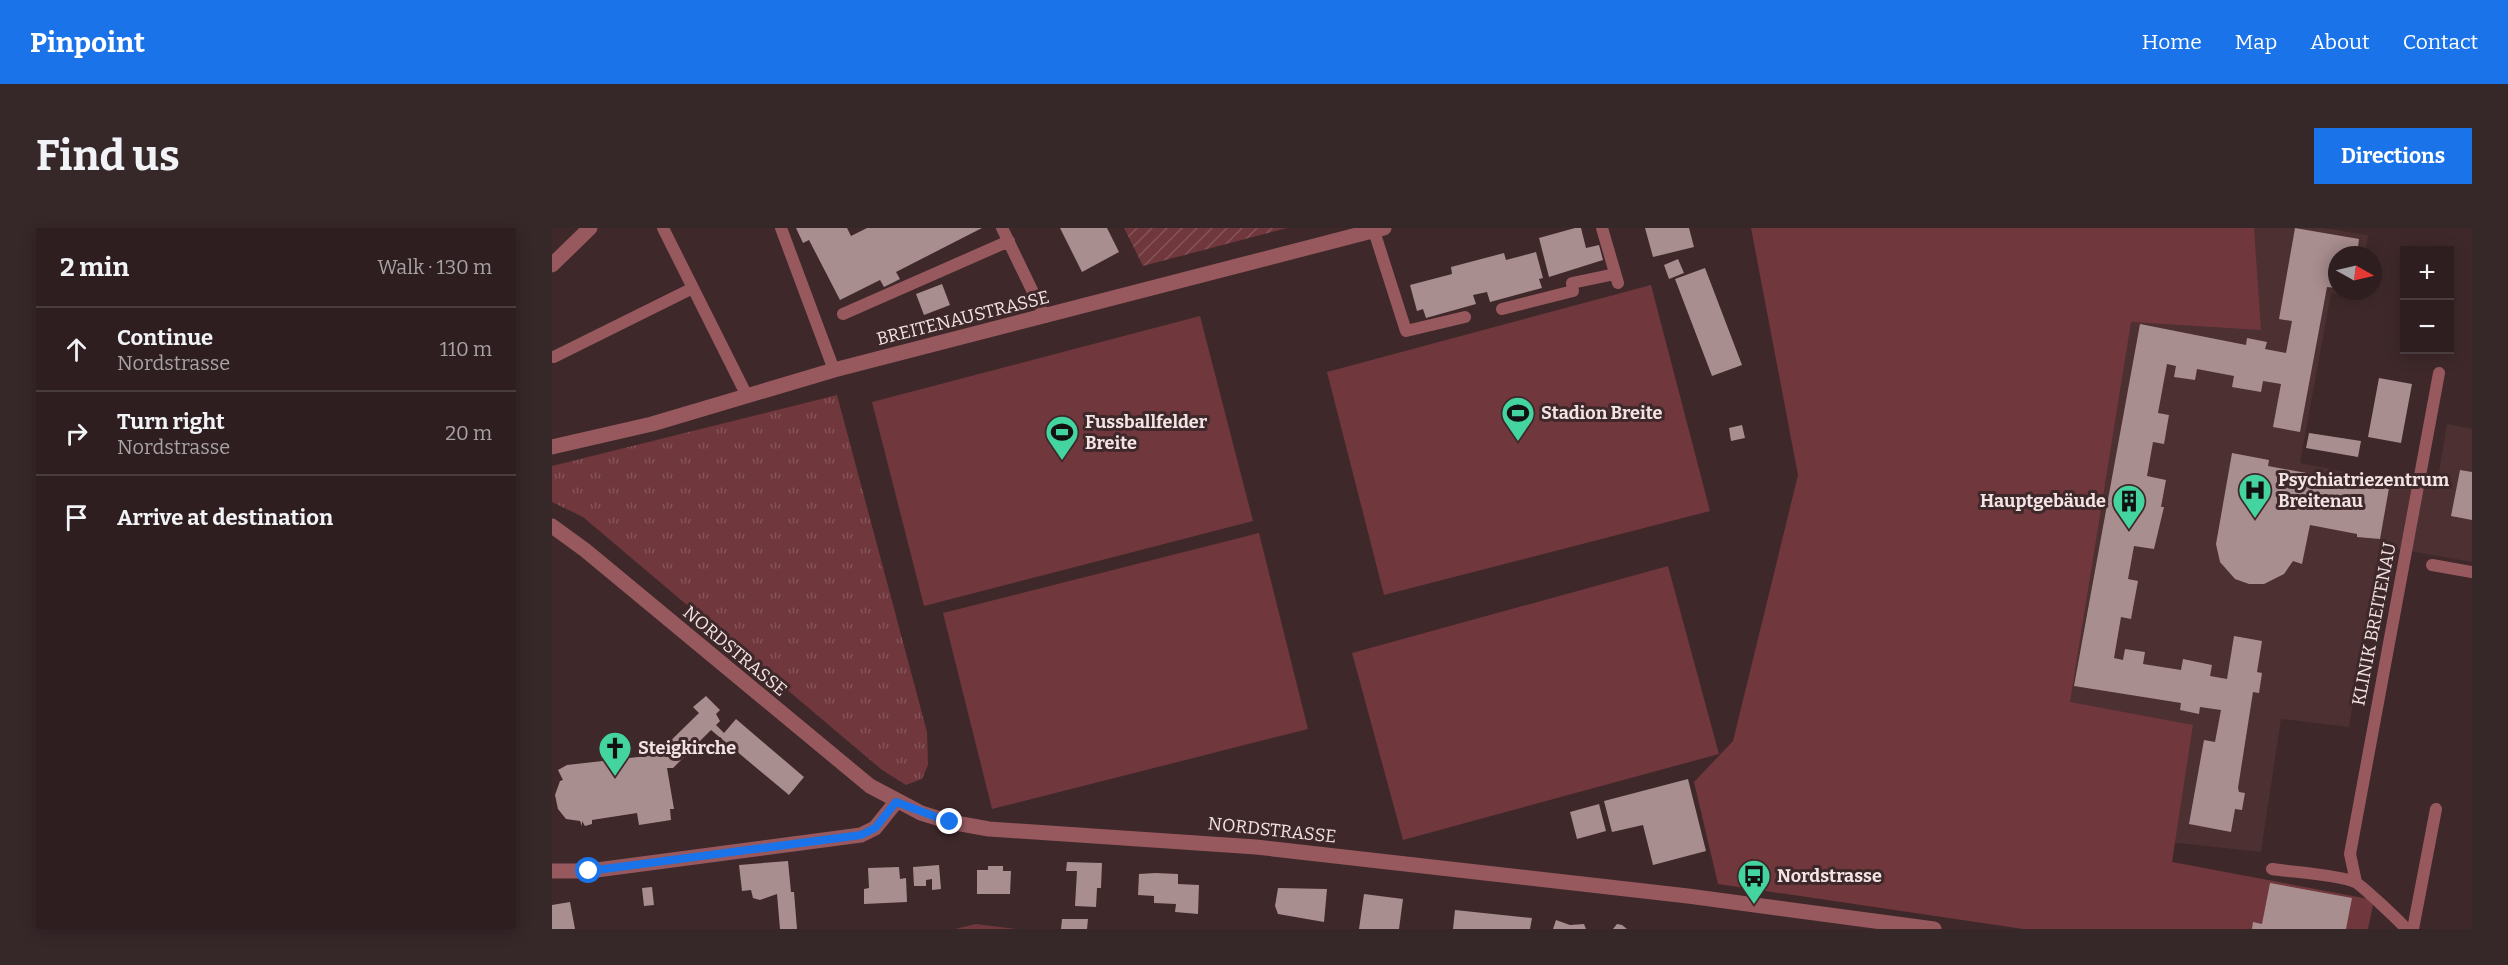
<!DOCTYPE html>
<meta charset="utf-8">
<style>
body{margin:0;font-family:Bitter,serif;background:#362729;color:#f1f3f6}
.controls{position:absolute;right:18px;top:18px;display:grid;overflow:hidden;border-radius:0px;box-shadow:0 3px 15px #0003}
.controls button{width:54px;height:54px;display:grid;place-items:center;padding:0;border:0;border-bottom:2px solid #493c3e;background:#2e1e20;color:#f1f3f6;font:30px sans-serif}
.compass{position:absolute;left:1776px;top:18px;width:54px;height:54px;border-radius:50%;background:#2e1e20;box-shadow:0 3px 15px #0003;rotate:98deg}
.stop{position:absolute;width:18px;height:18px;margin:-14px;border:4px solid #1a73e8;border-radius:50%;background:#fff}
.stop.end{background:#1a73e8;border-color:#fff;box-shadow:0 2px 6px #0008}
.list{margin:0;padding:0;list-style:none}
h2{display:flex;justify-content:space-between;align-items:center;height:78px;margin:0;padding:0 24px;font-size:26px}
h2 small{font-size:20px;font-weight:400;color:#a7a2a5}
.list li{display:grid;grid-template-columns:39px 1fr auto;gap:18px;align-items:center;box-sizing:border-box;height:84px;padding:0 24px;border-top:2px solid #493c3e}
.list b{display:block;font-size:22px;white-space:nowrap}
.list p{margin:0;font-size:20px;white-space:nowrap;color:#a7a2a5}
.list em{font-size:20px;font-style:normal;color:#a7a2a5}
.icon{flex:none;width:33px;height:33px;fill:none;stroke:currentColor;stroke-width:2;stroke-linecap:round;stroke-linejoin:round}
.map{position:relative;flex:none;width:1920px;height:701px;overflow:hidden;border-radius:0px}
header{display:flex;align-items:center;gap:36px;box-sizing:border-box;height:84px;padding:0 30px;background:#1a73e8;color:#fff}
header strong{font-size:28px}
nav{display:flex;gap:33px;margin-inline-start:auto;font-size:21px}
.intro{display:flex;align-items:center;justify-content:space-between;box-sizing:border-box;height:144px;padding:0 36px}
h1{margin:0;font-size:42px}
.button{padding:15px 27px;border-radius:0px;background:#1a73e8;color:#fff;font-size:21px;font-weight:700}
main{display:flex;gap:36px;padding:0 36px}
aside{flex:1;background:#2e1e20;border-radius:0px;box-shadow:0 3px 15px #0003}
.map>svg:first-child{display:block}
</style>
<header>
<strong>Pinpoint</strong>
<nav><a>Home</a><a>Map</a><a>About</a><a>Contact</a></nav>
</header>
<div class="intro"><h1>Find us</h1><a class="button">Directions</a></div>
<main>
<aside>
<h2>2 min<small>Walk · 130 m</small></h2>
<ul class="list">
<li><svg class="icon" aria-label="ahead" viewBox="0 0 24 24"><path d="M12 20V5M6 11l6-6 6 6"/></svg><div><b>Continue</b><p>Nordstrasse</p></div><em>110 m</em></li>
<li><svg class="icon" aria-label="right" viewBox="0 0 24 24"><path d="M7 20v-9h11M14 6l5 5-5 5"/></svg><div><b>Turn right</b><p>Nordstrasse</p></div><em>20 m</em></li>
<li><svg class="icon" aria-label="arrive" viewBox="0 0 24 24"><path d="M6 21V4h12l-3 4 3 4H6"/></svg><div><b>Arrive at destination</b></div></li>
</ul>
</aside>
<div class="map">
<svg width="1920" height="701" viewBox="0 0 1920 701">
<defs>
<pattern id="grass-tufts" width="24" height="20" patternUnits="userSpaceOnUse" patternTransform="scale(1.5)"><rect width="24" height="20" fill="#70373d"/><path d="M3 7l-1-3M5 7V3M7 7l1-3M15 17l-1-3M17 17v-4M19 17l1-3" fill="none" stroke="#855459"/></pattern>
<pattern id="forest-crowns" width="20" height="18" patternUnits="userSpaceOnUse" patternTransform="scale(1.5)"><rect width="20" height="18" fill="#70373d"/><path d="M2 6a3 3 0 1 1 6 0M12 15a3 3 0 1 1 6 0" fill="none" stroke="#855459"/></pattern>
<pattern id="garden-furrows" width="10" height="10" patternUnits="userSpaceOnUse" patternTransform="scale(1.5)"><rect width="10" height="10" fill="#70373d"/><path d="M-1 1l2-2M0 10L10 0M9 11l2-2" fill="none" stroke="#855459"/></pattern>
</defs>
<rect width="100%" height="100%" fill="#3e282a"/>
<path fill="#4d3032" d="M 1655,0 L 1771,0 L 1816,7 L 1813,27 L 1785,27 L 1785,63 L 1807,63 L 1806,70 L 1779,65 L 1748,235 L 1884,262 L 1895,196 L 1920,201 L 1920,334 L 1846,321 L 1839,354 L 1822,352 L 1797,499 L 1729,491 L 1709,624 L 1590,611 L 1452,507 L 1525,48 Z"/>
<path fill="url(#grass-tufts)" d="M 285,167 L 375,504 L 376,537 L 370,551 L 354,557 L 330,542 L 31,289 L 0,274 L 0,238 Z"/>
<path fill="url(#forest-crowns)" d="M 424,696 L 464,701 L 403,701 Z"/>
<path fill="#70373d" d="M 1199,0 L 1702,0 L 1709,102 L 1579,94 L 1518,474 L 1641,497 L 1620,634 L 1822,672 L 1816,701 L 1471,701 L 1166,656 L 1142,554 L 1181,513 L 1246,247 Z
M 1099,57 L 1158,283 L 832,367 L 775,144 Z
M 648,88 L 701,293 L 372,378 L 320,174 Z
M 707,305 L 756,501 L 440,581 L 391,385 Z
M 1116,338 L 1167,526 L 851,612 L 800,425 Z"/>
<path fill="url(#garden-furrows)" d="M 572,0 L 735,0 L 591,38 Z"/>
<path fill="#a98e8f" d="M 244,0 L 295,0 L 299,8 L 315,0 L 430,0 L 344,44 L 348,51 L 332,59 L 328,52 L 288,72 L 257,12 L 251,15 Z
M 508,0 L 555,0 L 567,24 L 530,44 Z
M 1023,0 L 1029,0 L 1034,20 L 1047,17 L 1051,32 L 997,49 L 987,10 Z
M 1093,0 L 1137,0 L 1142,19 L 1101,29 Z
M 1743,0 L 1807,11 L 1805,27 L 1785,27 L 1785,60 L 1775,59 L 1748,204 L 1721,199 L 1729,156 L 1711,153 L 1709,164 L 1680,159 L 1682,148 L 1645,141 L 1643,152 L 1622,149 L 1624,138 L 1615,136 L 1606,185 L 1617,187 L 1612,216 L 1601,214 L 1595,248 L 1614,252 L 1609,279 L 1612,279 L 1602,321 L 1582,318 L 1576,351 L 1586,353 L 1579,391 L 1569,389 L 1562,430 L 1571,432 L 1573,421 L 1593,424 L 1591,436 L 1629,442 L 1631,431 L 1660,437 L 1658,448 L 1675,451 L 1682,408 L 1710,413 L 1705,444 L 1710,445 L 1707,465 L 1701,464 L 1686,560 L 1687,564 L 1693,565 L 1690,582 L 1683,581 L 1679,604 L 1637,596 L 1652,512 L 1663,514 L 1669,482 L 1648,479 L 1647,486 L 1628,482 L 1629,475 L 1522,458 L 1588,96 L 1694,117 L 1695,110 L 1715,114 L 1713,121 L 1734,125 L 1740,93 L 1727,91 Z
M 984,24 L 991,50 L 987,51 L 990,60 L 938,74 L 935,64 L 921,67 L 924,76 L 874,90 L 871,81 L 865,83 L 858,57 L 900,46 L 899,39 L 952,25 L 954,32 Z
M 1126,31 L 1132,45 L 1117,51 L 1112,37 Z
M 1153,40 L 1190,137 L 1160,148 L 1123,51 Z
M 390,56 L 398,77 L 372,87 L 364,66 Z
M 1827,150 L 1860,156 L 1849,215 L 1816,209 Z
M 1190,197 L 1193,210 L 1179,213 L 1177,200 Z
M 1757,205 L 1809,213 L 1806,229 L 1754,220 Z
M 1680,225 L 1717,232 L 1716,238 L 1837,260 L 1828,311 L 1805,309 L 1805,306 L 1758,297 L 1750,336 L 1741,333 L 1732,346 L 1712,356 L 1697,356 L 1683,351 L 1668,334 L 1664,316 Z
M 1908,242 L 1920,244 L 1920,292 L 1899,288 Z
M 154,468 L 168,482 L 164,486 L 168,493 L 164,497 L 172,505 L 184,491 L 252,549 L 237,567 L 159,502 L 121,540 L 115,540 L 122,581 L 118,581 L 119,592 L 87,597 L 85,585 L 40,592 L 40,596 L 33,598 L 30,593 L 30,598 L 28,593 L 14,591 L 6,581 L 3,567 L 8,553 L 11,552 L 6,542 L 15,537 L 104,527 L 147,485 L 141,479 Z
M 1136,551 L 1154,623 L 1101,637 L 1091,597 L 1060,604 L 1052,573 Z
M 1047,576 L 1054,603 L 1025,611 L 1018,584 Z
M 236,633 L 239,664 L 242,664 L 245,701 L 228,701 L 225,666 L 208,672 L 201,670 L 199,662 L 190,663 L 187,637 Z
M 515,634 L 550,635 L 549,660 L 545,660 L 544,679 L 523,678 L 525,643 L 514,643 Z
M 387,637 L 389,661 L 380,662 L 380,651 L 374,652 L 374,658 L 362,658 L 361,639 Z
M 436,638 L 451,638 L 451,643 L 459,643 L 458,666 L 425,666 L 425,642 L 436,642 Z
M 347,639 L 348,651 L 354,650 L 355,674 L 312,676 L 312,661 L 317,660 L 316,640 Z
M 603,645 L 626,646 L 626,656 L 647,657 L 646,686 L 623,684 L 624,676 L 602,675 L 602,668 L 586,667 L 587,646 Z
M 1718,655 L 1800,670 L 1794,701 L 1700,701 L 1701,694 L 1710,696 Z
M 100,659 L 102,677 L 92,678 L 90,660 Z
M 726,660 L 775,661 L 772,694 L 726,686 L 723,678 Z
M 812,666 L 851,671 L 847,701 L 807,701 Z
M 18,674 L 23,701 L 0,701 L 0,677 Z
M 903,682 L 980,690 L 978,701 L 901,701 Z
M 510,691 L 536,691 L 535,701 L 509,701 Z
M 1004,692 L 1018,697 L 1032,696 L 1034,701 L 1001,701 Z
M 1065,696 L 1070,697 L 1075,701 L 1061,701 Z"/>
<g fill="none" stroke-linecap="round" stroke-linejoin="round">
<path stroke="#97595e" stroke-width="12" d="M 111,0 L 195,168
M 229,0 L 282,142
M 450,0 L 493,89
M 1050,0 L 1066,55
M 822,3 L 854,103 L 913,89
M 950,81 L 1021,63 L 1020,55 L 1063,46
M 291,86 L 457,13
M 2,129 L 141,60
M 1880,337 L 1920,344
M 1720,641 C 1740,644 1787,647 1803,654 C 1808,656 1850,695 1854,701
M 1804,654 L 1798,626 L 1887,145
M 1861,701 L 1884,581"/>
<path stroke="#97595e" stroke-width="15" d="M 0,37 L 38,0
M 0,219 L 100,196 L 282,142 L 832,0
M 0,643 L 37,643 L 309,607 L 323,600 L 344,574"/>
<path stroke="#97595e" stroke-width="15" d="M 0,298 L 33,322 L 318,558 L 369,585 L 398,594 L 437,601 L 704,619 L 1136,668 L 1382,701"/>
</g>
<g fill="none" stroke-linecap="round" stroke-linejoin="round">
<path stroke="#1a73e8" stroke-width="8" d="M 37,643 L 309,607 L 323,600 L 344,574 L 398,594"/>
</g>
<defs>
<symbol id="stadium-pin" viewBox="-11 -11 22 30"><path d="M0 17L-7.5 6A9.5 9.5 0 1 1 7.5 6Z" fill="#43d4a0" stroke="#3e282a"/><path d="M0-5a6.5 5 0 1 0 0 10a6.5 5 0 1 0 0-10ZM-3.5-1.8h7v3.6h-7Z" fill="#111"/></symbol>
<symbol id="hospital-pin" viewBox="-11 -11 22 30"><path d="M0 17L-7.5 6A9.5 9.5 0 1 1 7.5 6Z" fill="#43d4a0" stroke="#3e282a"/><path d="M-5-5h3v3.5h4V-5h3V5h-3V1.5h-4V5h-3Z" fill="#111"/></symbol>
<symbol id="building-pin" viewBox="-11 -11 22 30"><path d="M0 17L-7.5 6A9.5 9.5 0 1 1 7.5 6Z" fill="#43d4a0" stroke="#3e282a"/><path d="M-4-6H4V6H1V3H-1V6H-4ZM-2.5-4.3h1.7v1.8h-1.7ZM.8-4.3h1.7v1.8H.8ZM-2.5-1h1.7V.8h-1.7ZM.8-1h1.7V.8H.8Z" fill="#111"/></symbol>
<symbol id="church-pin" viewBox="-11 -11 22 30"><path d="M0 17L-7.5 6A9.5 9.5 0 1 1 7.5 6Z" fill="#43d4a0" stroke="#3e282a"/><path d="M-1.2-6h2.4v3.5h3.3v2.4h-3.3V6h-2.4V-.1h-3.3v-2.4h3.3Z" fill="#111"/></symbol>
<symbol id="bus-pin" viewBox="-11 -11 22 30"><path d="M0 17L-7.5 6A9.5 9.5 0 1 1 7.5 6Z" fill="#43d4a0" stroke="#3e282a"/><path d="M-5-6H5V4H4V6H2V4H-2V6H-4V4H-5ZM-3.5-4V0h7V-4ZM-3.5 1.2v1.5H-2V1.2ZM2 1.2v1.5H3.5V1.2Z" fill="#111"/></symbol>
</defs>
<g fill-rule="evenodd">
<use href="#stadium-pin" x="947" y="166" width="38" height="52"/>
<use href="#stadium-pin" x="491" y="185" width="38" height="52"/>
<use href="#hospital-pin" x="1684" y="243" width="38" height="52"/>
<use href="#building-pin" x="1558" y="254" width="38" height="52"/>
<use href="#church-pin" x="44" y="501" width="38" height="52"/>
<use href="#bus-pin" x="1183" y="629" width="38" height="52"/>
</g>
<g text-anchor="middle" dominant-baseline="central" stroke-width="6" stroke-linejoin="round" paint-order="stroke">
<g font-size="18" fill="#f2e3e4" stroke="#3e282a">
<text transform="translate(411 90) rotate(-14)">BREITENAUSTRASSE</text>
<text transform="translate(1822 396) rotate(-79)">KLINIK BREITENAU</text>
<text transform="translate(183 423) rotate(40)">NORDSTRASSE</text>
<text transform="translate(720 602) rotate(6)">NORDSTRASSE</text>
</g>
<g font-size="18" font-weight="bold" fill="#f2e3e4" stroke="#3e282a" text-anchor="start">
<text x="989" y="185">Stadion Breite</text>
<text x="533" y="194">Fussballfelder<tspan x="533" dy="21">Breite</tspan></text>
<text x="1726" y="252">Psychiatriezentrum<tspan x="1726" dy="21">Breitenau</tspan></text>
<text x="1554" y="273" text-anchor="end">Hauptgebäude</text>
<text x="86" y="520">Steigkirche</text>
<text x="1225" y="648">Nordstrasse</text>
</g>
</g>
</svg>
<div class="controls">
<button>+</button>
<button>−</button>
</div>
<svg class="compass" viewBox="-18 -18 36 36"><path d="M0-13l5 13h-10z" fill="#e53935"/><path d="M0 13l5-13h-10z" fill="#a7a2a5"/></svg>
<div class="stop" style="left:37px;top:643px"></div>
<div class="stop end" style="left:398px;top:594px"></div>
</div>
</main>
